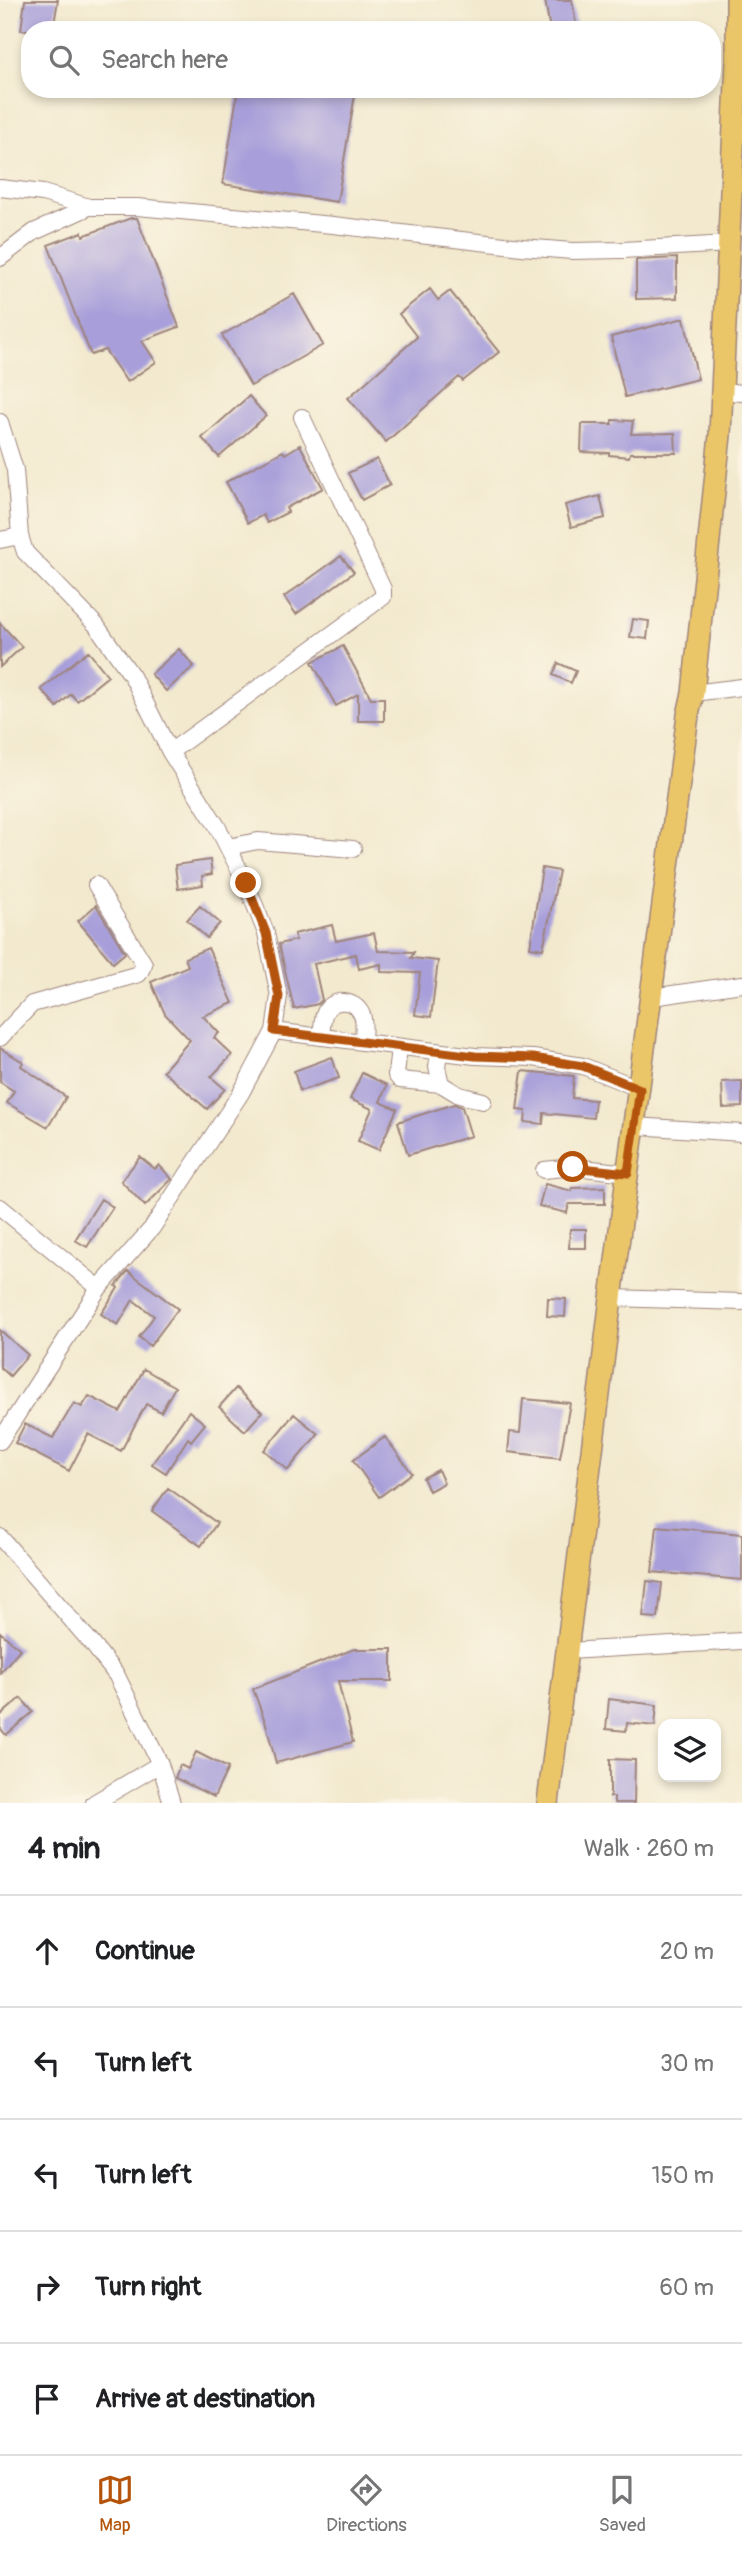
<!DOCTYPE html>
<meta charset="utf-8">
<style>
body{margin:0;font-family:Pangolin,sans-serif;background:#f6f6f6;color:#202124}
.controls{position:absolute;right:21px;bottom:21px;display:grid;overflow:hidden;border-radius:14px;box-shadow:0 4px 10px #0003}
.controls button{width:63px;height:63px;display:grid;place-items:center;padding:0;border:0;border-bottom:2px solid #e0e0e0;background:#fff;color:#202124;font:35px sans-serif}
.stop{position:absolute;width:21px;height:21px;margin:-16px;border:5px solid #b45309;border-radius:50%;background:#fff}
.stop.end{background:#b45309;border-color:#fff;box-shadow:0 2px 7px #0008}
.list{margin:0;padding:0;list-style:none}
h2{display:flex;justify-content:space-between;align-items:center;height:91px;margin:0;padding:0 28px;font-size:30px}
h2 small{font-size:23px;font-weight:400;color:#757577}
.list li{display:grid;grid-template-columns:46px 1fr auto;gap:21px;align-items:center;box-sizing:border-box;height:112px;padding:0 28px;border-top:2px solid #e0e0e0}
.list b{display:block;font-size:26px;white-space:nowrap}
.list em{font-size:23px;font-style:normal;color:#757577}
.icon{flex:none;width:38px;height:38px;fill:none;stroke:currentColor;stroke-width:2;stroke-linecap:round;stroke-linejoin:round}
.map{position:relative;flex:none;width:742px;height:1803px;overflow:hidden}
.search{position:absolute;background:#fff;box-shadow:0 4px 10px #0003;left:21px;right:21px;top:21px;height:77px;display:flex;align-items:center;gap:18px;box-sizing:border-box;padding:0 24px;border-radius:28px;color:#757577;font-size:26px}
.sheet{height:651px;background:#fff}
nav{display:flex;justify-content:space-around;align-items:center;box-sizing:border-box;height:98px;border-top:2px solid #e0e0e0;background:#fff;font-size:19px;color:#757577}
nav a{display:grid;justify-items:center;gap:4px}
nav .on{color:#b45309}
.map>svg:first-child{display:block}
</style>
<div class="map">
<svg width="742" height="1803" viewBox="0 0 742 1803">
<rect width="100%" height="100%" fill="#fcf5e5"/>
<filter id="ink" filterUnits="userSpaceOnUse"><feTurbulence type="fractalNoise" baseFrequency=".0143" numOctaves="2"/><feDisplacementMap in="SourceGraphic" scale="14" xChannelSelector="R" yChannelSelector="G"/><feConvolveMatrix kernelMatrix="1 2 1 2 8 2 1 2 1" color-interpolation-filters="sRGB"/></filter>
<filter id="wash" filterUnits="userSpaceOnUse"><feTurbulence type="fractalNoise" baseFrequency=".00686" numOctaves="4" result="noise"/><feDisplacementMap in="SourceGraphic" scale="28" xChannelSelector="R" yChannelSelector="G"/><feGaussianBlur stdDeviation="1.57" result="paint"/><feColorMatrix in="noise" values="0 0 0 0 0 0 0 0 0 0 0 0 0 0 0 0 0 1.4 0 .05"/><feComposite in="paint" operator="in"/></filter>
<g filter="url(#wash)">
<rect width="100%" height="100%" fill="#f2e9ce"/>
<g id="blocks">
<path fill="#a89fda" d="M 25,0 L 58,0 L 53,30 L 21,30 Z
M 545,0 L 572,0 L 577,30 L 550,30 Z
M 238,89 L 356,89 L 337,202 L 223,184 Z
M 131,218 L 137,218 L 179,327 L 142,341 L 156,362 L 127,382 L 105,350 L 91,355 L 48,245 L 82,232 L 83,236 Z
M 677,258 L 677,298 L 636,299 L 636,260 Z
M 430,289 L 438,300 L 450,291 L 499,352 L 463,381 L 459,377 L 386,442 L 348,398 L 417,337 L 399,314 Z
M 294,294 L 323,345 L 251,386 L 222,335 Z
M 684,318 L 698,379 L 625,397 L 611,337 Z
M 249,396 L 266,416 L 219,457 L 202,438 Z
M 612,420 L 633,421 L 631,434 L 675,433 L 676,453 L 630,453 L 629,457 L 609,455 L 609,453 L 581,452 L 582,424 L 612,424 Z
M 300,445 L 323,488 L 286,508 L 288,512 L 267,523 L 263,515 L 248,523 L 226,482 L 283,451 L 285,454 Z
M 377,459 L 390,485 L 362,500 L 348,473 Z
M 600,496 L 605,518 L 571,527 L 565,505 Z
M 341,556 L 354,572 L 296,614 L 284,597 Z
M 633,619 L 649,621 L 647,639 L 630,637 Z
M 0,623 L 22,647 L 0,667 Z
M 343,646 L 371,698 L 384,698 L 384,721 L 358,721 L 358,694 L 336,706 L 312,662 Z
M 179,649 L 194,666 L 166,691 L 151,674 Z
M 88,651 L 108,676 L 77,701 L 71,694 L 57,707 L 41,689 Z
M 558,663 L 576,671 L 571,683 L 553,675 Z
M 210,860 L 212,874 L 202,876 L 203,885 L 178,889 L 175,865 Z
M 542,868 L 559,871 L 543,949 L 530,947 Z
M 96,905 L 125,953 L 113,963 L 78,921 Z
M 200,906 L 220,923 L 207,938 L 187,920 Z
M 332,925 L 336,941 L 374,933 L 378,951 L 414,952 L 411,958 L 438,961 L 431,1017 L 415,1015 L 420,973 L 381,972 L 381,964 L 359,969 L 356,954 L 314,964 L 322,1000 L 318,1004 L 294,1009 L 279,944 L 296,940 L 294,934 Z
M 208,948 L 233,1003 L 203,1016 L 219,1033 L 214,1038 L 232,1055 L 211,1077 L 225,1089 L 207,1109 L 163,1071 L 190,1040 L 165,1014 L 151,982 L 188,966 L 185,958 Z
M 0,1048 L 23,1062 L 21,1066 L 66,1097 L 48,1127 L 7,1103 L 14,1091 L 0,1082 Z
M 332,1057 L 339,1078 L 300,1091 L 294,1071 Z
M 522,1071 L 574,1076 L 572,1098 L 595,1100 L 593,1118 L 544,1113 L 543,1124 L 525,1122 L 526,1111 L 517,1110 Z
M 362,1073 L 387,1085 L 380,1102 L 397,1109 L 379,1150 L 358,1141 L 372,1109 L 350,1099 Z
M 742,1081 L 742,1107 L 723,1108 L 722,1082 Z
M 454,1104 L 462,1107 L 471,1136 L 408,1155 L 398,1122 Z
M 140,1157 L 155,1169 L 159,1165 L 172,1179 L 145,1206 L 121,1181 Z
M 545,1184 L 572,1191 L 572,1188 L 605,1187 L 605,1204 L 569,1204 L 567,1213 L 539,1206 Z
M 101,1199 L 113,1207 L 87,1247 L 75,1240 Z
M 570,1229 L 586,1229 L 586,1248 L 569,1248 Z
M 128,1271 L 178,1309 L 150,1346 L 139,1337 L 154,1316 L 133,1300 L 118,1325 L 101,1314 L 118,1288 L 116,1286 Z
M 548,1298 L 566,1299 L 565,1317 L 547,1316 Z
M 0,1330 L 28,1355 L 10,1376 L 0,1367 Z
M 144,1369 L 175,1387 L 161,1412 L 146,1404 L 121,1451 L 88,1434 L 69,1471 L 15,1443 L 25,1424 L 53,1438 L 74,1403 L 82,1407 L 89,1396 L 120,1412 Z
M 236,1388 L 262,1412 L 245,1431 L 219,1407 Z
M 523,1399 L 570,1403 L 560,1458 L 508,1452 L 510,1432 L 520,1433 Z
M 189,1411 L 205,1424 L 191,1441 L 188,1438 L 166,1473 L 152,1464 Z
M 294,1414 L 318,1434 L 288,1470 L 264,1450 Z
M 385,1437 L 412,1473 L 379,1497 L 353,1460 Z
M 438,1470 L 444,1483 L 429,1491 L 423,1478 Z
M 168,1488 L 217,1523 L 201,1546 L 152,1511 Z
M 657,1526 L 742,1534 L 742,1580 L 652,1572 Z
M 647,1581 L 662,1583 L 658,1618 L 643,1617 Z
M 0,1632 L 20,1649 L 0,1673 Z
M 354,1649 L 392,1649 L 392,1681 L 338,1681 L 353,1742 L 276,1763 L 266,1724 L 253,1689 Z
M 21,1698 L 33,1712 L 6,1735 L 0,1728 L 0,1716 Z
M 609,1699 L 657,1705 L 655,1726 L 627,1723 L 626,1731 L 606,1729 Z
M 196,1752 L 228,1768 L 214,1797 L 175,1778 L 180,1765 L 188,1769 Z
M 610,1759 L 635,1760 L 634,1803 L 614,1803 L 614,1797 L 610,1797 Z"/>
</g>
</g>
<g filter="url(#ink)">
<use href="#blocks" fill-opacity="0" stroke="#9e847c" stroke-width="2"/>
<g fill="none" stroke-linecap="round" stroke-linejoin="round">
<defs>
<path id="minor" d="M 0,188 L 43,193 L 89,207
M 0,258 L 34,232 L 89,207 L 137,207 L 333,225 L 522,247 L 572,251 L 623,250 L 729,244
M 723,391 L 742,393
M 0,422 L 15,470 L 20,536 L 25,552 L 96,625 L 132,676 L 170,752 L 217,826 L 246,883 L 266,933 L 279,996 L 274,1031 L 241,1093 L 152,1228 L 99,1288 L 0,1441
M 0,540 L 20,536
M 693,693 L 742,687
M 170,752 L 383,597 L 383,589 L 302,417
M 228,847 L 258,841 L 353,849
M 652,997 L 742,984
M 274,1031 L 475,1056 L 533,1058 L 583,1066 L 640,1089
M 321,1037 C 322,1030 322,1022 324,1015 C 330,997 355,998 362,1015 C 365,1022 363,1034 363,1042
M 0,1038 L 32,1004 L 139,974 L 144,964 L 96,885
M 399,1047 L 396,1075 L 400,1080 L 441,1084
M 439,1052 L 437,1067 L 441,1084 L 459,1095 L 483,1101
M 635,1126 L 742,1133
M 544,1170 L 574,1167 L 628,1173
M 0,1207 L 99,1288
M 611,1298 L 742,1302
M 0,1537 L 94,1646 L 117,1676 L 160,1764 L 172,1803
M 568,1651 L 742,1641
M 94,1803 L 160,1764"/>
<path id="major" d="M 548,1803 L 611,1298 L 688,715 L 693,693 L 720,435 L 737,60 L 737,0"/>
</defs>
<use href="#minor" stroke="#9e847c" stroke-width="18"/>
<use href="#major" stroke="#9e847c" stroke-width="24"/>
<use href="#minor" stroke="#fff" stroke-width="16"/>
<use href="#major" stroke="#ebc669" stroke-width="21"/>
</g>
</g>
<g fill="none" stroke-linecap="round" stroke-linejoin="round" filter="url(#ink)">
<path stroke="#b45309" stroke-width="9" d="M 246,883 L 266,933 L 279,996 L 274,1031 L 475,1056 L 533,1058 L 583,1066 L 640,1089 L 628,1173 L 573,1167"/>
</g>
</svg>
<div class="controls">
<button><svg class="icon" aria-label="layers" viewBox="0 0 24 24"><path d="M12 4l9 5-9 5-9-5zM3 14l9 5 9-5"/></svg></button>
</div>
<div class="stop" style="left:573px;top:1167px"></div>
<div class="stop end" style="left:246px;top:883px"></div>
<div class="search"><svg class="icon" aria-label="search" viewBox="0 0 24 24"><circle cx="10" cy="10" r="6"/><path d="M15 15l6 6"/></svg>Search here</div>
</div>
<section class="sheet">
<h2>4 min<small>Walk · 260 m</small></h2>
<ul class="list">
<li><svg class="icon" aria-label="ahead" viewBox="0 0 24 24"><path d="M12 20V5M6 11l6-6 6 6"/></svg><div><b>Continue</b></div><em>20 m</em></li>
<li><svg class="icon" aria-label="left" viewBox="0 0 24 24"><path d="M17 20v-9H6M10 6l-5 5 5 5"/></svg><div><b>Turn left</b></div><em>30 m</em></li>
<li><svg class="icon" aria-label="left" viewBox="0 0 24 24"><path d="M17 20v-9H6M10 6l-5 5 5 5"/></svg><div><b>Turn left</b></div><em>150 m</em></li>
<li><svg class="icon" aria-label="right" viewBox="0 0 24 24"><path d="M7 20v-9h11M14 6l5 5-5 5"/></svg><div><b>Turn right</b></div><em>60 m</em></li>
<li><svg class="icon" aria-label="arrive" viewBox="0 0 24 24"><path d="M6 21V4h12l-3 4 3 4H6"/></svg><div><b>Arrive at destination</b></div></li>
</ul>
</section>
<nav>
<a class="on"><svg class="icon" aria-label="map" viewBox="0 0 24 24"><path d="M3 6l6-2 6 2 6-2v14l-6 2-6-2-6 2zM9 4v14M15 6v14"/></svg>Map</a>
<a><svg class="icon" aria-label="directions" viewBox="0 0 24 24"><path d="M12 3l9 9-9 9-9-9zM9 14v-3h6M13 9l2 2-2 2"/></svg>Directions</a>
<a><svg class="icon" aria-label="saved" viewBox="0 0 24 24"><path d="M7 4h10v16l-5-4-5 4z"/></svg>Saved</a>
</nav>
